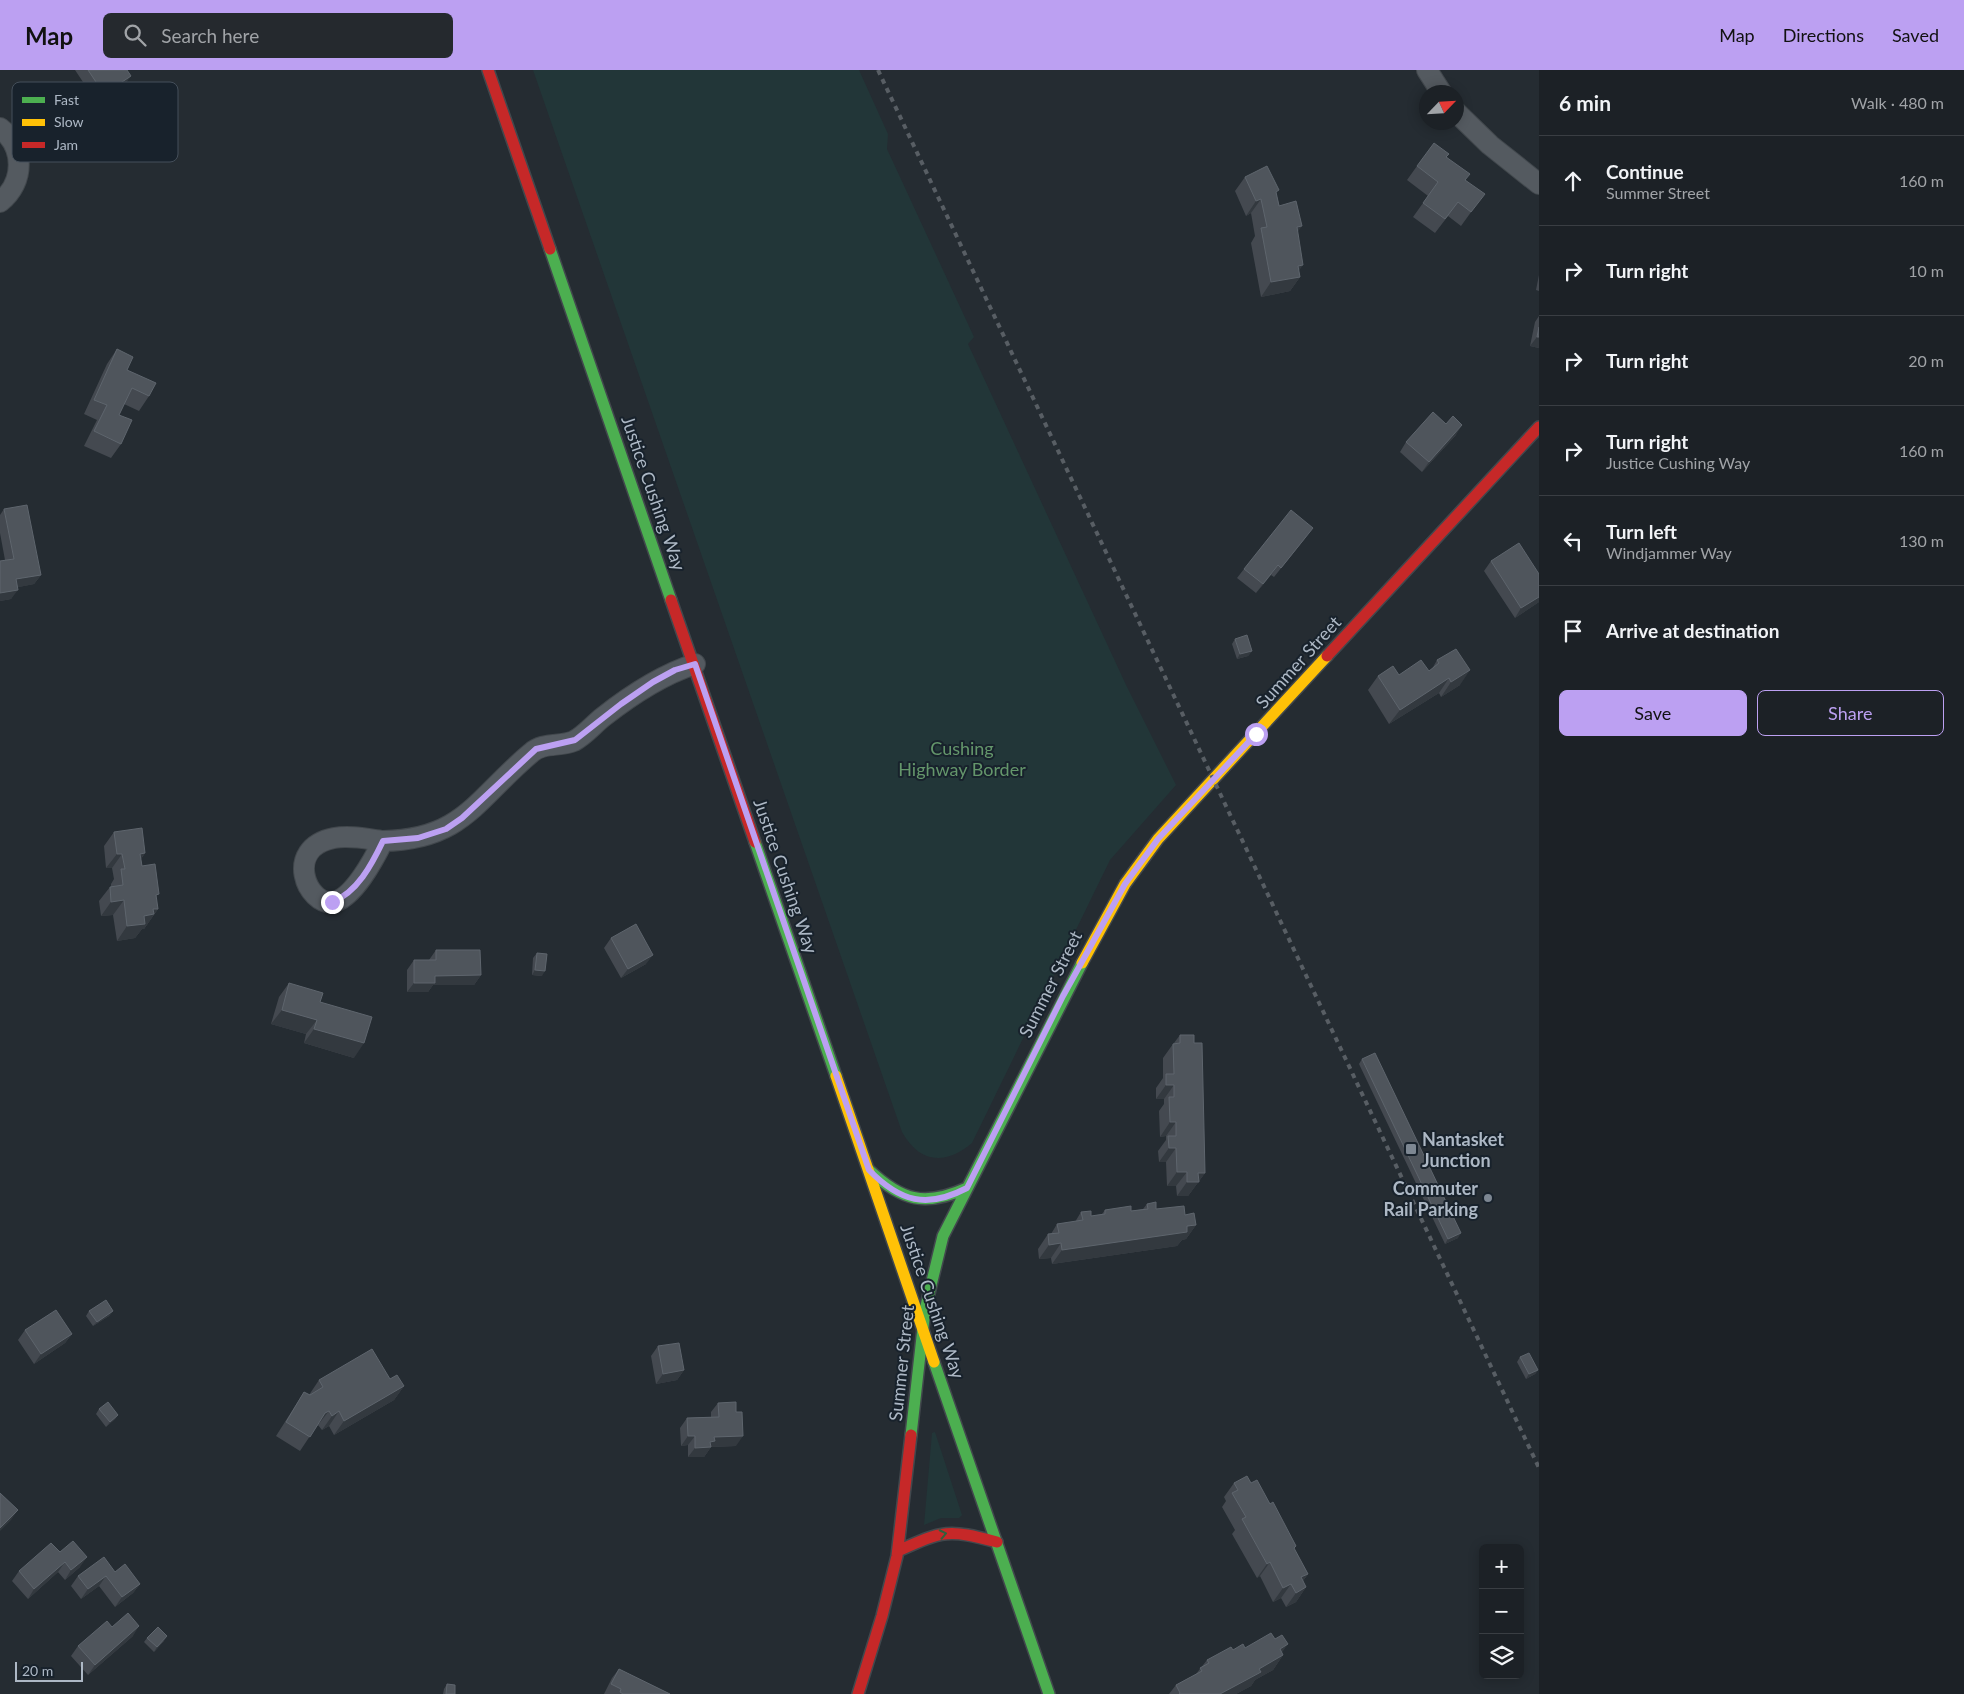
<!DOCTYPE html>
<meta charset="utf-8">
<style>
body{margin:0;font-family:Lato,sans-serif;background:#25292e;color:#f1f3f6}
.controls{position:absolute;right:15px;bottom:15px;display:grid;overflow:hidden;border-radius:8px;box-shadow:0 2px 12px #0003}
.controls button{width:45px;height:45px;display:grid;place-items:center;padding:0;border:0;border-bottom:1px solid #3a3e43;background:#1c2126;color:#f1f3f6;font:25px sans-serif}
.compass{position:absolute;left:1419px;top:15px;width:45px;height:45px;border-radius:50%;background:#1c2126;box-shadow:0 2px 12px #0003;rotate:65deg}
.scale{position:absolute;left:15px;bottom:12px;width:68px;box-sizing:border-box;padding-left:5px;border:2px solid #adb8c5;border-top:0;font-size:14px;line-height:18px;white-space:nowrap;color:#adb8c5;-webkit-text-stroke:4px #18222c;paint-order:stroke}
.stop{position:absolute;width:15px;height:15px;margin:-11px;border:4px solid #bca0f2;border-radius:50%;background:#fff}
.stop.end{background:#bca0f2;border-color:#fff;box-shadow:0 1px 5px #0008}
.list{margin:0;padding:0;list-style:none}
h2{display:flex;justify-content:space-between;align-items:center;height:65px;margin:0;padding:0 20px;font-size:21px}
h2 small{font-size:16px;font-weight:400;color:#a0a3a7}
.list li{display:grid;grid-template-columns:32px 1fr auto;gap:15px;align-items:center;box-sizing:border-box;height:90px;padding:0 20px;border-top:1px solid #3a3e43}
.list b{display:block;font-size:19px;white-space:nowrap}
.list p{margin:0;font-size:16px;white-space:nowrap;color:#a0a3a7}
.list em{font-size:16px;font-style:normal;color:#a0a3a7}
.actions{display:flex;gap:10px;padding:15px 20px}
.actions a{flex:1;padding:11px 0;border:1px solid #bca0f2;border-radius:8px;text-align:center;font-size:18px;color:#bca0f2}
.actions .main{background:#bca0f2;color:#111}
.icon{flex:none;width:28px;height:28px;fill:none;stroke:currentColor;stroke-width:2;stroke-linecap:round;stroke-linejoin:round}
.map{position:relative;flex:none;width:1539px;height:1624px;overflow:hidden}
header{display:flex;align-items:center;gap:30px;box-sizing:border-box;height:70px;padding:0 25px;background:#bca0f2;color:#111}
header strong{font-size:24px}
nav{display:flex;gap:28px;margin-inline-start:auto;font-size:18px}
.search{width:350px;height:45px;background:#25292e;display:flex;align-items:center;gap:12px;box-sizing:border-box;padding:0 18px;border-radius:8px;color:#a0a3a7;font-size:19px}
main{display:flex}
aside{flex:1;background:#1c2126}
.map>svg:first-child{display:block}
</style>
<header>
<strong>Map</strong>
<div class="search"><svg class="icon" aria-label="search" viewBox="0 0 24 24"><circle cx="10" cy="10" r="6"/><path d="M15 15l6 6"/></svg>Search here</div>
<nav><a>Map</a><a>Directions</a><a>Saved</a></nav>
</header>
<main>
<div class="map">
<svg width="1539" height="1624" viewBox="0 0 1539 1624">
<rect width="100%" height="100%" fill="#252c32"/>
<path fill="#223638" d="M 533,0 L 859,0 L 888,64 L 887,79 L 974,267 L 968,274 L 1127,617 L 1176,715 L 1110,790 L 972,1073 C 946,1095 920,1094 902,1062 Z
M 935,1362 L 962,1445 L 959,1448 L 941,1448 L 924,1455 L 932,1363 Z"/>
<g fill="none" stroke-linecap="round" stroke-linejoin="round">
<defs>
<path id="street" d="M 1427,0 L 1441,22
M 1456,42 L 1490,75 L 1539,114
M 0,58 C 25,77 25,112 0,132
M 383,771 C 367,769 350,765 334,768 C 283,778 307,836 333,832 C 353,829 374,789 383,771 C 463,770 477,728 531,683 C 543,672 560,677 574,671 C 585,665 593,655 603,647 C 631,625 661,605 695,594"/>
<path id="fast" d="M 550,179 L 671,530
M 755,772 L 836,1006
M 869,1100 C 902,1131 925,1137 967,1118
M 934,1292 L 1049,1624
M 911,1365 L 925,1240 L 943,1166 L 1082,893"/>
<path id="slow" d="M 1082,893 L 1125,814 L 1158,769 L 1327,586
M 836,1006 L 934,1292"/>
<path id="jam" d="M 488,0 L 550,179
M 671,530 L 755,772
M 1327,586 L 1539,357
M 898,1481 C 944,1460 948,1459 997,1472
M 858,1624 L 882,1546 L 897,1486 L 911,1365"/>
</defs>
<use href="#street" stroke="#42484d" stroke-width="22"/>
<use href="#fast" stroke="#42484d" stroke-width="14"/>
<use href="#slow" stroke="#42484d" stroke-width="14"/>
<use href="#jam" stroke="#42484d" stroke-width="14"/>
<use href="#street" stroke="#545a60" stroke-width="20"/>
<use href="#fast" stroke="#4caf50" stroke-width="11"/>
<use href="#slow" stroke="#ffc107" stroke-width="11"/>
<use href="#jam" stroke="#c62828" stroke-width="11"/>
<path stroke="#585e64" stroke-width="4" stroke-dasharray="5 5" stroke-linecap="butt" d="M 878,0 L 1539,1398"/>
</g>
<path fill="#444950" d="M 75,0 L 127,0 L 124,16 L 97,33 Z
M 1447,87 L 1466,110 L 1474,138 L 1461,156 L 1448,146 L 1435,163 L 1413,147 L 1428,126 L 1407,110 L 1417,96 Z
M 1245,107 L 1276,123 L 1300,207 L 1290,221 L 1261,227 L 1251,173 L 1255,166 L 1251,143 L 1246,146 L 1235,121 Z
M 1539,205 L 1539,221 L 1536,220 Z
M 1539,246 L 1539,278 L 1530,276 L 1535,252 Z
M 117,279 L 127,300 L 149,326 L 139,341 L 124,334 L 119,345 L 121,374 L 111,388 L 84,376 L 97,350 L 84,344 L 107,294 Z
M 1456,365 L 1422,402 L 1400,382 L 1406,372 Z
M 4,439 L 41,505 L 34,514 L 18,517 L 11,529 L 0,531 L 0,491 L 5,490 L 0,463 L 0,445 Z
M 1306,467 L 1274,507 L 1271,505 L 1256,523 L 1237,508 L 1244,499 Z
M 1491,491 L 1539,504 L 1539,532 L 1515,548 L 1484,501 Z
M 1235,569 L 1252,581 L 1248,586 L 1237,589 L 1232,574 Z
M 1437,590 L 1460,615 L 1441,627 L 1439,623 L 1389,654 L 1368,620 L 1378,606 L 1399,605 L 1429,601 L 1432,599 Z
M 114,762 L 145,783 L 141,789 L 142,796 L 156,828 L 158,839 L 144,859 L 142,859 L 135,868 L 117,871 L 113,845 L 101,846 L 99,831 L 110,817 L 111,817 L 111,814 L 114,809 L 112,798 L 106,798 L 104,776 Z
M 611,868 L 646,894 L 621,908 L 604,878 Z
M 436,880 L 481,905 L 474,915 L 433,915 L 428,922 L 407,922 L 407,900 L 414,890 L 429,890 Z
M 537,883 L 542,906 L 532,905 L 533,888 Z
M 289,913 L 320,932 L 354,988 L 304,973 L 306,964 L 271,954 L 279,927 Z
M 1180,965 L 1194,973 L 1205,1103 L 1188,1126 L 1177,1126 L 1176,1116 L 1167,1116 L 1166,1092 L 1159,1092 L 1158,1081 L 1166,1070 L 1166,1066 L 1160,1067 L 1159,1041 L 1164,1034 L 1164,1029 L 1156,1029 L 1156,1018 L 1163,1008 L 1163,988 L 1173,974 L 1174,973 Z
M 1362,989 L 1458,1168 L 1445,1174 L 1359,994 Z
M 1147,1134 L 1156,1139 L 1185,1145 L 1196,1155 L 1186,1169 L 1182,1170 L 1177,1176 L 1052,1194 L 1051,1188 L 1039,1189 L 1038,1179 L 1048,1164 L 1051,1164 L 1057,1154 L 1075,1152 L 1081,1142 L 1091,1146 L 1102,1144 L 1105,1140 L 1131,1141 L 1143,1139 Z
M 89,1241 L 113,1241 L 109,1246 L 93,1256 L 86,1246 Z
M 25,1260 L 72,1264 L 65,1273 L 34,1294 L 18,1270 Z
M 658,1276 L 684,1300 L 677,1310 L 656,1314 L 651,1286 Z
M 1520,1287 L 1538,1300 L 1535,1304 L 1526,1309 L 1517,1292 Z
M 390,1309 L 404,1316 L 394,1330 L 334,1365 L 329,1356 L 322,1360 L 318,1355 L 316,1357 L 300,1381 L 276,1366 L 304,1322 L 309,1325 L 319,1310 Z
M 718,1333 L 736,1376 L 711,1377 L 704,1387 L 688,1387 L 688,1375 L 681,1376 L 680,1358 L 687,1348 L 711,1347 L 711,1342 Z
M 99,1339 L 118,1345 L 115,1349 L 106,1357 L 96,1344 Z
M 1234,1413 L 1251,1413 L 1270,1434 L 1296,1476 L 1294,1479 L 1308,1504 L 1303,1511 L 1306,1517 L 1296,1532 L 1286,1537 L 1281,1528 L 1273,1532 L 1260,1506 L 1257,1508 L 1232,1464 L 1235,1460 L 1222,1437 L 1226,1431 L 1224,1427 Z
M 60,1482 L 80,1497 L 65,1510 L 58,1502 L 28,1529 L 12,1511 L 19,1501 Z
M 115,1502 L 140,1514 L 133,1523 L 115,1537 L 99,1516 L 81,1529 L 71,1516 L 78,1506 Z
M 133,1566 L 88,1605 L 71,1586 L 78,1576 Z
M 147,1568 L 164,1571 L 154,1582 L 144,1572 Z
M 1245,1578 L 1282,1582 L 1283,1585 L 1273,1600 L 1255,1610 L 1251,1616 L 1236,1624 L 1169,1624 L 1176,1615 L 1196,1604 L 1207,1590 L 1233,1580 Z
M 619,1599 L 670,1624 L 604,1624 L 612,1608 Z
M 447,1614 L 455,1624 L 443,1624 L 444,1619 Z"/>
<path fill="#33393f" d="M 131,6 L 124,16 L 97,33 L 104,24 Z
M 1261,129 L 1251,143 L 1246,146 L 1256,131 Z
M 1302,156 L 1292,170 L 1297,157 Z
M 1303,195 L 1294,208 L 1300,207 L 1290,221 L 1261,227 L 1271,212 L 1298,196 Z
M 1537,267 L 1539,267 L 1539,278 L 1530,276 Z
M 1462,355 L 1456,365 L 1422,402 L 1429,392 Z
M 1278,495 L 1271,505 L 1256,523 L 1263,514 Z
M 41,505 L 34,514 L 10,519 L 16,509 Z
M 18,520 L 11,529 L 0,531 L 0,523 Z
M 1539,527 L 1539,532 L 1515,548 L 1521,538 Z
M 1252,581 L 1248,586 L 1237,589 L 1240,584 Z
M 1470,600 L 1460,615 L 1441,627 L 1451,612 Z
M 1449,608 L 1439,623 L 1389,654 L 1400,640 Z
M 145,783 L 135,798 L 140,784 Z
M 117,784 L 122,784 L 112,798 L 106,798 Z
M 124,830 L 113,845 L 101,846 L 111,832 Z
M 153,839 L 158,839 L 144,859 L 142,859 L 135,868 L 117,871 L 127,856 Z
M 653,885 L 646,894 L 621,908 L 628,899 Z
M 535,900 L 545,901 L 542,906 L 532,905 Z
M 481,905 L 474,915 L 433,915 L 428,922 L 407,922 L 414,913 L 435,906 Z
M 282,940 L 317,950 L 306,964 L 271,954 Z
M 314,959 L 364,973 L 354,988 L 304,973 Z
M 1166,1015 L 1174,1015 L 1164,1029 L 1156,1029 Z
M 1170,1052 L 1176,1052 L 1166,1066 L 1160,1067 Z
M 1169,1078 L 1176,1078 L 1166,1092 L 1159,1092 Z
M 1177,1102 L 1187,1102 L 1176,1116 L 1167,1116 Z
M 1198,1103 L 1205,1103 L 1188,1126 L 1177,1126 L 1187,1112 Z
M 1196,1155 L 1186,1169 L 1182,1170 L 1177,1176 L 1052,1194 L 1062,1180 Z
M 1461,1163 L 1458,1168 L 1445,1174 L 1448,1169 Z
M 1061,1173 L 1051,1188 L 1039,1189 L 1049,1175 Z
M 113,1241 L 109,1246 L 93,1256 L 97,1252 Z
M 72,1264 L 65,1273 L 34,1294 L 41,1284 Z
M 684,1300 L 677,1310 L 656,1314 L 663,1304 Z
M 1538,1300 L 1535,1304 L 1526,1309 L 1529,1304 Z
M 404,1316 L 394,1330 L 334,1365 L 344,1351 Z
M 329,1341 L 318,1355 L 315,1358 L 325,1343 Z
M 339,1341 L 329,1356 L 322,1360 L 332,1346 Z
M 118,1345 L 115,1349 L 106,1357 L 110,1352 Z
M 688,1366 L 695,1366 L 688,1375 L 681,1376 Z
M 743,1366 L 736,1376 L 711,1377 L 704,1387 L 688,1387 L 695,1378 L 714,1367 Z
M 18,1440 L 11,1450 L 0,1461 L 0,1458 Z
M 87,1487 L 80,1497 L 65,1510 L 71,1500 Z
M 65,1492 L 58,1502 L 28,1529 L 34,1519 Z
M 1270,1492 L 1260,1506 L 1257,1508 L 1267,1494 Z
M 1308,1504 L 1298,1518 L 1301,1507 Z
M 106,1506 L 99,1516 L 81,1529 L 88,1519 Z
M 140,1514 L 133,1523 L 115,1537 L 122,1527 Z
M 1291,1514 L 1281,1528 L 1273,1532 L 1283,1518 Z
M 1306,1517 L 1296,1532 L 1286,1537 L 1296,1523 Z
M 139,1556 L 133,1566 L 88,1605 L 95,1595 Z
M 167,1566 L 164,1571 L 154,1582 L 157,1577 Z
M 1288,1574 L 1278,1588 L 1283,1585 L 1273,1600 L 1255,1610 L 1251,1616 L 1236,1624 L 1220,1624 L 1259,1599 L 1280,1579 Z"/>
<path fill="#4f555c" stroke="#5e656d" d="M 88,0 L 127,0 L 131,6 L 104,24 Z
M 1434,73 L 1449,84 L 1446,87 L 1470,104 L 1465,110 L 1485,124 L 1471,142 L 1458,132 L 1445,149 L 1423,133 L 1438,112 L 1417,96 Z
M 1267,96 L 1279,120 L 1276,122 L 1279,136 L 1296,131 L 1302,156 L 1297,157 L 1303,195 L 1298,196 L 1300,207 L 1271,212 L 1261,158 L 1267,157 L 1261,129 L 1256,131 L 1245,107 Z
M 1539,257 L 1539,267 L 1537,267 Z
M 117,279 L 133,287 L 127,300 L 156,313 L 149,326 L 132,318 L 119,345 L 132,350 L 121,374 L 94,361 L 107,335 L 94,330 Z
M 1433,342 L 1446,354 L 1453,346 L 1462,355 L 1429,392 L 1406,372 Z
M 27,435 L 41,505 L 16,509 L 18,520 L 0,523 L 0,491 L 14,489 L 4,439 Z
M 1291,440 L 1313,458 L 1281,498 L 1278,495 L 1263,514 L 1244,499 Z
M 1519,473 L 1539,504 L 1539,527 L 1521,538 L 1491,491 Z
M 1247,565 L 1252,581 L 1240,584 L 1235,569 Z
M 1456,579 L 1470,600 L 1451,612 L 1449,608 L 1400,640 L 1378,606 L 1393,596 L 1399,605 L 1421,590 L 1429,601 L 1439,593 L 1437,590 Z
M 142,758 L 145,783 L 140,784 L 142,796 L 155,794 L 159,824 L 156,825 L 158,839 L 153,839 L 154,844 L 144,846 L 145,854 L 127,856 L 124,830 L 111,832 L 110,817 L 123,815 L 121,799 L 125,799 L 122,784 L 117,784 L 114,762 Z
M 636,854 L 653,885 L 628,899 L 611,868 Z
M 436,880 L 480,880 L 481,905 L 435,906 L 435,913 L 414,913 L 414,890 L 436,890 Z
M 537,883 L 547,884 L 545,901 L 535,900 Z
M 289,913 L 323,923 L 320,932 L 372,947 L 364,973 L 314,959 L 317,950 L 282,940 Z
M 1180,965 L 1194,965 L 1194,973 L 1202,973 L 1205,1103 L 1198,1103 L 1199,1112 L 1187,1112 L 1187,1102 L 1177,1102 L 1176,1078 L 1169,1078 L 1168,1066 L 1176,1066 L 1176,1052 L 1170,1052 L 1169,1027 L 1174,1027 L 1174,1015 L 1166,1015 L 1166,1004 L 1174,1004 L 1173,974 L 1180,973 Z
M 1375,983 L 1461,1163 L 1448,1169 L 1362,989 Z
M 1156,1132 L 1156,1139 L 1184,1136 L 1185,1145 L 1194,1143 L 1196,1155 L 1187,1156 L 1187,1162 L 1062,1180 L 1061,1173 L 1049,1175 L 1048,1164 L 1059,1163 L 1057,1154 L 1083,1150 L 1081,1142 L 1091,1141 L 1091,1146 L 1105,1144 L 1105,1140 L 1131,1136 L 1131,1141 L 1148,1139 L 1147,1134 Z
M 106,1230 L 113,1241 L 97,1252 L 89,1241 Z
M 56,1240 L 72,1264 L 41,1284 L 25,1260 Z
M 679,1273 L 684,1300 L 663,1304 L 658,1276 Z
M 372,1279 L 390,1309 L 397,1305 L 404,1316 L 344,1351 L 339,1341 L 332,1346 L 329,1341 L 325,1343 L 310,1367 L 286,1352 L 304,1322 L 310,1325 L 323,1317 L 319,1310 Z
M 1529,1283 L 1538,1300 L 1529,1304 L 1520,1287 Z
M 108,1332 L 118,1345 L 110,1352 L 99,1339 Z
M 736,1332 L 736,1342 L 742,1342 L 743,1366 L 714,1367 L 715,1371 L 710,1372 L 711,1377 L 695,1378 L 695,1366 L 688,1366 L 687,1348 L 719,1347 L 718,1333 Z
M 1247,1406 L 1251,1413 L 1257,1410 L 1270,1434 L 1273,1432 L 1296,1476 L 1294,1478 L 1308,1504 L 1301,1507 L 1306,1517 L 1296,1523 L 1291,1514 L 1283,1518 L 1270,1492 L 1267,1494 L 1242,1449 L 1246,1447 L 1232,1423 L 1238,1420 L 1234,1413 Z
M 0,1423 L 18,1440 L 0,1458 Z
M 73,1471 L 87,1487 L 71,1500 L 65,1492 L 34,1519 L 19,1501 L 51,1473 L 60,1482 Z
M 104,1487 L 115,1502 L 125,1494 L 140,1514 L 122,1527 L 106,1506 L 88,1519 L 78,1506 Z
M 128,1543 L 139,1556 L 95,1595 L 78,1576 L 107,1551 L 112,1557 Z
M 158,1557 L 167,1566 L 157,1577 L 147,1568 Z
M 1271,1563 L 1275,1569 L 1282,1565 L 1288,1574 L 1280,1579 L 1283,1585 L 1259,1599 L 1261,1602 L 1220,1624 L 1179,1624 L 1180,1623 L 1176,1615 L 1202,1601 L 1200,1598 L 1209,1593 L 1207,1590 L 1231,1577 L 1233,1580 L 1243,1574 L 1245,1578 Z
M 619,1599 L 670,1624 L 623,1624 L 620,1622 L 621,1619 L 611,1614 Z
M 447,1614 L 455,1615 L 455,1624 L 446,1624 Z"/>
<defs><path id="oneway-chevron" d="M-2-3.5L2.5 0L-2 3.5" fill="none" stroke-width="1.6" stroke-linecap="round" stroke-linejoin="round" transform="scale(1.25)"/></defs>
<use stroke="#2f613c" href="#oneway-chevron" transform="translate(943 1464) rotate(-12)"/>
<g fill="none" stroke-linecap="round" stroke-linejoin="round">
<path stroke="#bca0f2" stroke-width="6" d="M 332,832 C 357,823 372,794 383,771 L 418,768 L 446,759 L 462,748 L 536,679 L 575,670 L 621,634 L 653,612 L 675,600 L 695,594 L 869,1100 C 900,1132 927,1139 967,1118 L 1063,926 L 1125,814 L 1158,769 L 1256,664"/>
</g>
<g fill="#7d8792" stroke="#18222c" stroke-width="2">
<rect x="1405" y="1073" width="12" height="12" rx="2.5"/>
<circle cx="1488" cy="1128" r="5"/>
</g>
<g text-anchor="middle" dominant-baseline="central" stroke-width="4" stroke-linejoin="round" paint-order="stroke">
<g font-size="18" fill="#adb8c5" stroke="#18222c">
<text transform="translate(654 423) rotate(71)">Justice Cushing Way</text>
<text transform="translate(1298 592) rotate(-48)">Summer Street</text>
<text transform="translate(786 806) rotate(71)">Justice Cushing Way</text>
<text transform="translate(1050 914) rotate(-63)">Summer Street</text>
<text transform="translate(933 1231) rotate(71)">Justice Cushing Way</text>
<text transform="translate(901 1293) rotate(-84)">Summer Street</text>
</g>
<g font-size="18" fill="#64966b" stroke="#18222c">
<text x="962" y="678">Cushing<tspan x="962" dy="21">Highway Border</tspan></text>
</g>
<g font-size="18" font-weight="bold" fill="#adb8c5" stroke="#18222c" text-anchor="start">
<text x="1422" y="1069">Nantasket<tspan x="1422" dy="21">Junction</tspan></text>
<text x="1478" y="1118" text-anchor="end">Commuter<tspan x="1478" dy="21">Rail Parking</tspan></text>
</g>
</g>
<rect x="12" y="12" width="166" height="80" rx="8" fill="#18222c" stroke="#454f5a" stroke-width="1"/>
<rect x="22" y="27" width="23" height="6" fill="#4caf50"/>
<rect x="22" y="49" width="23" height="7" fill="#ffc107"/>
<rect x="22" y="72" width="23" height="6" fill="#c62828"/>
<g font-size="14" fill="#adb8c5">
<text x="54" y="35">Fast</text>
<text x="54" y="57">Slow</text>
<text x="54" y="80">Jam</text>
</g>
</svg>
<div class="controls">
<button>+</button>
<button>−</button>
<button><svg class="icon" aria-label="layers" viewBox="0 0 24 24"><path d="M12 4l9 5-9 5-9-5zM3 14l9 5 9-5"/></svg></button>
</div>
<svg class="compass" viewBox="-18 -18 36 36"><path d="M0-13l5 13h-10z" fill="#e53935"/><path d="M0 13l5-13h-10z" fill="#a0a3a7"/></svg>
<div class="scale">20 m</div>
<div class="stop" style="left:1256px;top:664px"></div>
<div class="stop end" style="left:332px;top:832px"></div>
</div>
<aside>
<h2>6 min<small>Walk · 480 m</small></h2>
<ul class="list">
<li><svg class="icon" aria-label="ahead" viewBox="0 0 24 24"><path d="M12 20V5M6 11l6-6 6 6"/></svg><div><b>Continue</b><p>Summer Street</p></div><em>160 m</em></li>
<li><svg class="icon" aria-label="right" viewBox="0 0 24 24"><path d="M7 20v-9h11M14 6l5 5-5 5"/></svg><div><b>Turn right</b></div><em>10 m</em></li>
<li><svg class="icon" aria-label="right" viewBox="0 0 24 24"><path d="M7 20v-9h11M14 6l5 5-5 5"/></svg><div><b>Turn right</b></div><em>20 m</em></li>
<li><svg class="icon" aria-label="right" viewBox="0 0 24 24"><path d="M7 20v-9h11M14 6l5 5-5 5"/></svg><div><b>Turn right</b><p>Justice Cushing Way</p></div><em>160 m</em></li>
<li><svg class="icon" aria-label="left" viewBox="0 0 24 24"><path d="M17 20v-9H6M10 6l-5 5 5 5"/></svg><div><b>Turn left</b><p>Windjammer Way</p></div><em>130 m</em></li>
<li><svg class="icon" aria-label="arrive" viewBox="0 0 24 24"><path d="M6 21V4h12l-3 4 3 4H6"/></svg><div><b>Arrive at destination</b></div></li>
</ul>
<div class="actions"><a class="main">Save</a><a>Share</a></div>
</aside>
</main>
